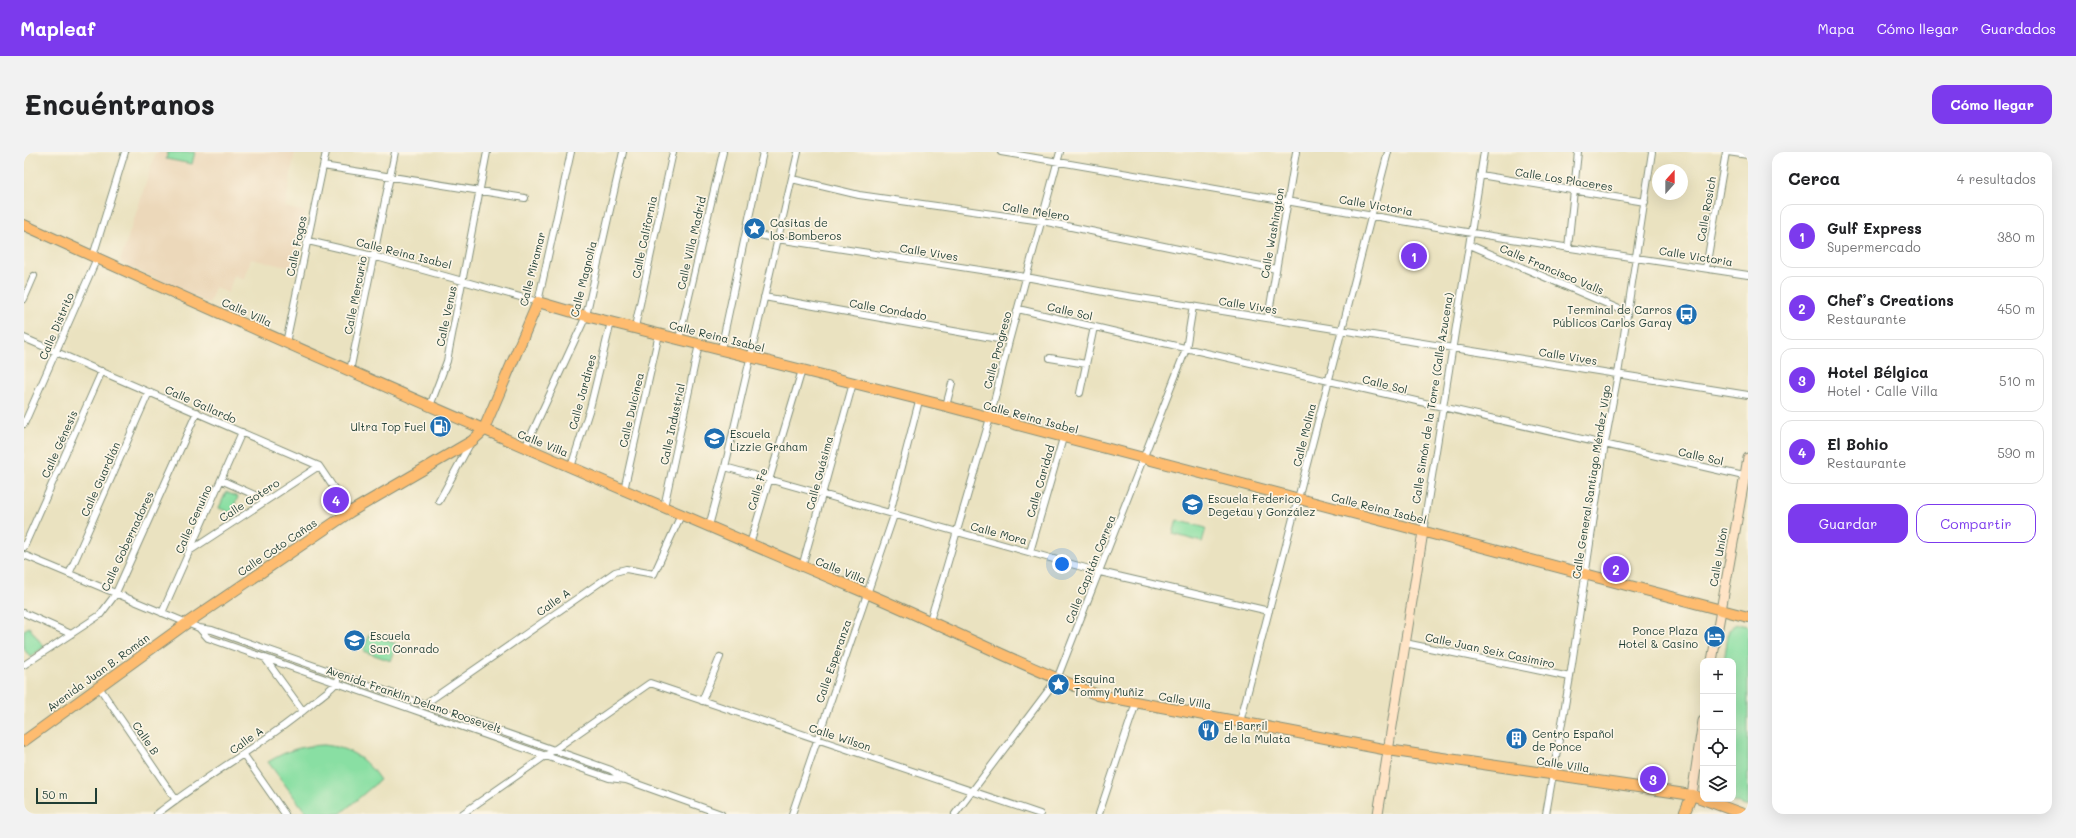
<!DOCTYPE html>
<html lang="es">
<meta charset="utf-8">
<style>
body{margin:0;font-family:Mali,sans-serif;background:#f2f2f2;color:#202124}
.controls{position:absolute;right:12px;bottom:12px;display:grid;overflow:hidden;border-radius:8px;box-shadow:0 4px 16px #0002}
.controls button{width:36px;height:36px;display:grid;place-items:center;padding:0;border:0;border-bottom:1px solid #e0e0e0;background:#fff;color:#202124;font:20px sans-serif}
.compass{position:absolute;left:1628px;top:12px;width:36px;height:36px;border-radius:50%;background:#fff;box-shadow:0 4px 16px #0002;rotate:21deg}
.scale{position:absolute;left:12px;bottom:10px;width:61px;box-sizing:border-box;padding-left:4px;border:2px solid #1f3d34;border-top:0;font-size:11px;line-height:14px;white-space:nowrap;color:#1f3d34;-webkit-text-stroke:3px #fcf5e5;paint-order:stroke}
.you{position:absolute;left:1038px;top:412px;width:14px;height:14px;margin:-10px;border:3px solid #fff;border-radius:50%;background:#1a73e8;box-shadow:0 0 0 6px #1a73e833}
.badge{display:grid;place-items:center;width:26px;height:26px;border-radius:50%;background:#7c3aed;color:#fff;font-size:13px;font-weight:700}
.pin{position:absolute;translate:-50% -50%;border:2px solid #fff;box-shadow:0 1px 4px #0006}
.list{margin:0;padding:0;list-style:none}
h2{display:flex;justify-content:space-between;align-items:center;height:52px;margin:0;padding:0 16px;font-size:17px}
h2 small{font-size:13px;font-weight:400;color:#757577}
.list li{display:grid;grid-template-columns:26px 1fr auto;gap:12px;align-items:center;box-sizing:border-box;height:64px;margin:0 8px 8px;padding:0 8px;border:1px solid #e0e0e0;border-radius:12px}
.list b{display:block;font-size:15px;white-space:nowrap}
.list p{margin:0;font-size:13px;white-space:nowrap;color:#757577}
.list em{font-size:13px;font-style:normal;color:#757577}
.actions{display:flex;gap:8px;padding:12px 16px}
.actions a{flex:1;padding:9px 0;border:1px solid #7c3aed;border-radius:12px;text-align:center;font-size:14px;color:#7c3aed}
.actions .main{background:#7c3aed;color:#fff}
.icon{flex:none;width:22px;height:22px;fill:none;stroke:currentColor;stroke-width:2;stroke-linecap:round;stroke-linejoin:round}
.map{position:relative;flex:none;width:1724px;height:662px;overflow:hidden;border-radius:12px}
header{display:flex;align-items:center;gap:24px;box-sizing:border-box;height:56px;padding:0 20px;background:#7c3aed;color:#fff}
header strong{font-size:19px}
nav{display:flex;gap:22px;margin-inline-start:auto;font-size:14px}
.intro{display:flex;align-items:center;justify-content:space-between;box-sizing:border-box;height:96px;padding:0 24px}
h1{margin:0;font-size:28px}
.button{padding:10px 18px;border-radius:12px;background:#7c3aed;color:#fff;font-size:14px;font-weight:700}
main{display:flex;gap:24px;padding:0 24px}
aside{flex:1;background:#fff;border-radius:12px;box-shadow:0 4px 16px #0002}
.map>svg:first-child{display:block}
</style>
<header>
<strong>Mapleaf</strong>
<nav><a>Mapa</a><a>Cómo llegar</a><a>Guardados</a></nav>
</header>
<div class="intro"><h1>Encuéntranos</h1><a class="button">Cómo llegar</a></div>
<main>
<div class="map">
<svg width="1724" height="662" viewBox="0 0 1724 662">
<rect width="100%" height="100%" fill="#fcf5e5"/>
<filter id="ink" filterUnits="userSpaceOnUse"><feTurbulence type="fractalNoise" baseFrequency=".025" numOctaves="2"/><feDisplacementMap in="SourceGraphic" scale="8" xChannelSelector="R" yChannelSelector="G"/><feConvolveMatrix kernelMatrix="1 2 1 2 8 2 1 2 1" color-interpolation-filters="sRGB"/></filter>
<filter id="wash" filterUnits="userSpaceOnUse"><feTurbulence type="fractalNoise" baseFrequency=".012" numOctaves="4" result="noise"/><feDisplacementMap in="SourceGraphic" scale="16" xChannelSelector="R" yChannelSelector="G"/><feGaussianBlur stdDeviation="0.9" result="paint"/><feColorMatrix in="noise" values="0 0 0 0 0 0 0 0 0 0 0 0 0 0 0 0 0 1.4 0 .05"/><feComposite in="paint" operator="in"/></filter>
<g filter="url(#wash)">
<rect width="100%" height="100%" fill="#eae2c0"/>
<path fill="#ecd8ba" d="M 132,0 L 271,0 L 261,55 L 281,60 L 268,116 L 227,107 L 220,127 L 210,123 L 204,141 L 191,135 L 185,152 L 96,110 Z"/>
<path fill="#89dfa3" stroke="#548e6c" d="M 144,0 L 171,0 L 168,12 L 142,7 Z
M 202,340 L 214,345 L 207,361 L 195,356 Z
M 1153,368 L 1182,376 L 1178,390 L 1149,382 Z
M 1712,472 L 1724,474 L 1724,655 L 1700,647 L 1709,647 L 1709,509 L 1700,509 L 1705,477 Z
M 5,475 L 20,495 L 6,505 L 0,497 L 0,478 Z
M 345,482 L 373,492 L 367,509 L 339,499 Z
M 300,593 C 327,596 341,606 356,628 L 316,662 L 283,662 L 244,610 C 264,598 276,594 300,593 Z"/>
</g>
<g filter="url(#ink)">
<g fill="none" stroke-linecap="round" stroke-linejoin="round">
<defs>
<path id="street" d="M 977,0 L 1448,81 L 1724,123
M 1704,0 L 1724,3
M 299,14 L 501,46
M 1456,23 L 1621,50
M 768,27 L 835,43 L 1018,69 L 1252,117
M 722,80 L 753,87 L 1002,125 L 1085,141 L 1724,243
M 284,89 L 349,104 L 514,150 L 547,0
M 1446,93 L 1602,160
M 1544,96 L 1554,0
M 69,104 L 101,0
M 1682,116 L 1702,0
M 740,145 L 985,189
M 0,147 L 10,124
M 994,157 C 1237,214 1480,270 1724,325
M 1244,166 L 1272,0
M 611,175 L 649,0
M 0,186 L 295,314 L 326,360
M 655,187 L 699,0
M 262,191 L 302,0
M 697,197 L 739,0
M 1026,206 L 1062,212
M 326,219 L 371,0
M 1056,241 L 1070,175
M 406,254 L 423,209 L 463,0
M 922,254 L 928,231
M 0,272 L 73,106
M 501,296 L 562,164 L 599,0
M 547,315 L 566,256 L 587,170
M 701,315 L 1076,420 L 1245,459
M 197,328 L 242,348
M 600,338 L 635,182
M 415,349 L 447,290
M 640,355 L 675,192
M 866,361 L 895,249
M 685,374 L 701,315 L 774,0
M 1399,380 L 1460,0
M 726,392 L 778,218
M 0,395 L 78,219
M 167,398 L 295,314
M 1006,400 L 1039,286
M 0,403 L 175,476 L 188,478 L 587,618 L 602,628
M 778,415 L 829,231
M 45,422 L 125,240
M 0,461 L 47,482
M 138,461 L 218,280
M 906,468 L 919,427 L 966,266 L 985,189 L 1036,0
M 175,476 L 184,486 L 585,626 L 602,628 L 697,662
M 1381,491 L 1546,525
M 240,505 L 279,559
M 0,513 L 76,463 L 91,443 L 173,260
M 75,535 L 152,648
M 678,549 L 696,505
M 398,554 L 591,420 L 602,417 L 630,422 L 657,363
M 1216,570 L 1364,0
M 220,603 L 261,662
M 133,662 C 184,622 242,591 291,549 C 298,543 310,536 314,528
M 438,662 L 626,531 L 1016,662
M 768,662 L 870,363
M 931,662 L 1033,527 L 1162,197 L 1169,154
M 1075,662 L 1112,551
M 1522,662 L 1546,525 L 1581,291 L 1594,222 L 1628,0"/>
<path id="secondary" d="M 1688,509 L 1724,306
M 1668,643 L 1679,569
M 1354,662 L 1399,380"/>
<path id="primary" d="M 0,73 C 279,200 560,322 842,441 C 920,474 995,513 1074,543 L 1364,598 L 1668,643 L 1719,662
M 0,589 L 163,471 L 326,360 L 448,289 L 459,279 L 514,150 L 562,164 L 922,254 L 1724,465
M 1660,662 L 1668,643"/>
</defs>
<use href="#street" stroke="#84907a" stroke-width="8"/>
<use href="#secondary" stroke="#84907a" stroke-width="11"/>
<use href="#primary" stroke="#84907a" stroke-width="12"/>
<use href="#street" stroke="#fff" stroke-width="6"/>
<use href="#secondary" stroke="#ffe4c6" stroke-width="9"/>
<use href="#primary" stroke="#febc70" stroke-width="10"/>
</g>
</g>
<defs>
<symbol id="sight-disc" viewBox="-11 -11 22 22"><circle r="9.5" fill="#1f6fb2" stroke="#fcf5e5"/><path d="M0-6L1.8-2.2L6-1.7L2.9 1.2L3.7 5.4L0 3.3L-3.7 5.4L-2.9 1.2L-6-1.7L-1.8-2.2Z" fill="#fff"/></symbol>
<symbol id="bus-disc" viewBox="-11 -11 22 22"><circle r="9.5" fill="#1f6fb2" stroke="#fcf5e5"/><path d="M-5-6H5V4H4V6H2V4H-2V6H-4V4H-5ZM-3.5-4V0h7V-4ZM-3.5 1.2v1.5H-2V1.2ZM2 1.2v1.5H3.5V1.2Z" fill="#fff"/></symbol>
<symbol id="fuel-disc" viewBox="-11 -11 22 22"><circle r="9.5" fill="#1f6fb2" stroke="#fcf5e5"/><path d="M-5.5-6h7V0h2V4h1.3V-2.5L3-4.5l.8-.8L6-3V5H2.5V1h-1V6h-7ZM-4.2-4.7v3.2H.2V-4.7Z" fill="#fff"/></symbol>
<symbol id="school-disc" viewBox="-11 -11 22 22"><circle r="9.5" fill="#1f6fb2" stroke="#fcf5e5"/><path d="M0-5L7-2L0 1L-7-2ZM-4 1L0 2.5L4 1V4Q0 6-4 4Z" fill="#fff"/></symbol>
<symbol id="hotel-disc" viewBox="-11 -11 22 22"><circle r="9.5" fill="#1f6fb2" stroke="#fcf5e5"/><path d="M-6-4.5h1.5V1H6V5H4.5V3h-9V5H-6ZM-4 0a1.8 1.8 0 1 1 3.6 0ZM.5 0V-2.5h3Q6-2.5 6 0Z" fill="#fff"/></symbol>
<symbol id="restaurant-disc" viewBox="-11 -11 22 22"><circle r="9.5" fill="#1f6fb2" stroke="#fcf5e5"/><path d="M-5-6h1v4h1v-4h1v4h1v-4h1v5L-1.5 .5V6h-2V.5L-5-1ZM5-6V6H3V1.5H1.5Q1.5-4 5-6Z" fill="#fff"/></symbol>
<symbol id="building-disc" viewBox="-11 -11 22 22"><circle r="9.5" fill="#1f6fb2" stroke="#fcf5e5"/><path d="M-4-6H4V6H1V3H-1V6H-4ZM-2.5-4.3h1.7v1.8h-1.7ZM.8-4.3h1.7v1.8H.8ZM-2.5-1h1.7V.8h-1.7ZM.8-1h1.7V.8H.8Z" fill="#fff"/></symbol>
</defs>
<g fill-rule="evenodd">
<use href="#sight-disc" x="718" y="64" width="25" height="25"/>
<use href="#bus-disc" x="1650" y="150" width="25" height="25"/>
<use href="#fuel-disc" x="404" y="262" width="25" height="25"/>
<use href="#school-disc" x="678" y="274" width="25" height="25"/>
<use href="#school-disc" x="1156" y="340" width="25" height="25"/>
<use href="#hotel-disc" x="1678" y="472" width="25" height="25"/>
<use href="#school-disc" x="318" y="476" width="25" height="25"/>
<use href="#sight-disc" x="1022" y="520" width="25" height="25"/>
<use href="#restaurant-disc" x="1172" y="566" width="25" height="25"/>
<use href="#building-disc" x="1480" y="574" width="25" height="25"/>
</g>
<g text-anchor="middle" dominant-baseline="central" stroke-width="3.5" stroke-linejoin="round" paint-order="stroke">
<g font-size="11" fill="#1f3d34" stroke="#fcf5e5">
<text transform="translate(1540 27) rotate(9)">Calle Los Placeres</text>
<text transform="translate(1352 53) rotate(10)">Calle Victoria</text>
<text transform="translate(1682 57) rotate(-80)">Calle Rosich</text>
<text transform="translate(1012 59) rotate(9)">Calle Melero</text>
<text transform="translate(1248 81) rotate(-80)">Calle Washington</text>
<text transform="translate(620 85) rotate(-78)">Calle California</text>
<text transform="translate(667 91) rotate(-77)">Calle Villa Madrid</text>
<text transform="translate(272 94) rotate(-78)">Calle Fogos</text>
<text transform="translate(905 100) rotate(9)">Calle Vives</text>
<text transform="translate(380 101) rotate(14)">Calle Reina Isabel</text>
<text transform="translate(1672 104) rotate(9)">Calle Victoria</text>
<text transform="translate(508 117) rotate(-76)">Calle Miramar</text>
<text transform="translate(1528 117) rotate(23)">Calle Francisco Valls</text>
<text transform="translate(559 127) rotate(-76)">Calle Magnolia</text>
<text transform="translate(331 143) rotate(-79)">Calle Mercurio</text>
<text transform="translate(1224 153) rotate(9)">Calle Vives</text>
<text transform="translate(864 157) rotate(10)">Calle Condado</text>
<text transform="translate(1046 159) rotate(13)">Calle Sol</text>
<text transform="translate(223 160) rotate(24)">Calle Villa</text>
<text transform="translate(422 164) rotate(-78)">Calle Venus</text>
<text transform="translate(32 174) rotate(-67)">Calle Distrito</text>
<text transform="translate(693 184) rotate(14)">Calle Reina Isabel</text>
<text transform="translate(973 198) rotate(-75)">Calle Progreso</text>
<text transform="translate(1544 204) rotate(9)">Calle Vives</text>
<text transform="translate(1361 232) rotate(14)">Calle Sol</text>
<text transform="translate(558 240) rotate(-75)">Calle Jardines</text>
<text transform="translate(1408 246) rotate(-81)">Calle Simón de la Torre (Calle Azucena)</text>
<text transform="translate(177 252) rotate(24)">Calle Gallardo</text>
<text transform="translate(607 258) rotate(-77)">Calle Dulcinea</text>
<text transform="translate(1007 265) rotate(15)">Calle Reina Isabel</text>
<text transform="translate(648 272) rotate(-78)">Calle Industrial</text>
<text transform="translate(1280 283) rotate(-76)">Calle Molina</text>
<text transform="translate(519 291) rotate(22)">Calle Villa</text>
<text transform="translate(35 292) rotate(-66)">Calle Génesis</text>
<text transform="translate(1677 304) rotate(13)">Calle Sol</text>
<text transform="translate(795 321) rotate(-75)">Calle Guásima</text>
<text transform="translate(76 327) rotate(-66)">Calle Guardián</text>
<text transform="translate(1016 329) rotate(-74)">Calle Caridad</text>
<text transform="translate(1567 330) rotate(-81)">Calle General Santiago Méndez Vigo</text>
<text transform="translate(733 337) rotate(-73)">Calle Fe</text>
<text transform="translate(225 348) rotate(-33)">Calle Gotero</text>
<text transform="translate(1355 356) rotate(14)">Calle Reina Isabel</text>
<text transform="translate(169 367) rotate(-66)">Calle Genuino</text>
<text transform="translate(975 381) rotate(15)">Calle Mora</text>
<text transform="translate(103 389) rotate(-65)">Calle Gobernadores</text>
<text transform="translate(253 395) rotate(-34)">Calle Coto Cañas</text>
<text transform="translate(1694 405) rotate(-80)">Calle Unión</text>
<text transform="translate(1066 417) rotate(-68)">Calle Capitán Correa</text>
<text transform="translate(817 418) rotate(22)">Calle Villa</text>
<text transform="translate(529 450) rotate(-35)">Calle A</text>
<text transform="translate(1466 498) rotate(12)">Calle Juan Seix Casimiro</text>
<text transform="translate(809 509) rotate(-71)">Calle Esperanza</text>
<text transform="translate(74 520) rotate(-36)">Avenida Juan B. Román</text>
<text transform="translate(390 547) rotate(19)">Avenida Franklin Delano Roosevelt</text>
<text transform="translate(1161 548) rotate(10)">Calle Villa</text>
<text transform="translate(816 585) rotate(18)">Calle Wilson</text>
<text transform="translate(122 586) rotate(56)">Calle B</text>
<text transform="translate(222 588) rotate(-36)">Calle A</text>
<text transform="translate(1539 612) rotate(9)">Calle Villa</text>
</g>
<g font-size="11" fill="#1f3d34" stroke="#fcf5e5" text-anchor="start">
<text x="746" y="70">Casitas de<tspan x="746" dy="13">los Bomberos</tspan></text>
<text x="1648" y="157" text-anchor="end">Terminal de Carros<tspan x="1648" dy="13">Públicos Carlos Garay</tspan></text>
<text x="402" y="274" text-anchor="end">Ultra Top Fuel</text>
<text x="706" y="281">Escuela<tspan x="706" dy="13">Lizzie Graham</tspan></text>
<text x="1184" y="346">Escuela Federico<tspan x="1184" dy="13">Degetau y González</tspan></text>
<text x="1674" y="478" text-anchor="end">Ponce Plaza<tspan x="1674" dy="13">Hotel &amp; Casino</tspan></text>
<text x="346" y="483">Escuela<tspan x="346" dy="13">San Conrado</tspan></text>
<text x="1050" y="526">Esquina<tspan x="1050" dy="13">Tommy Muñiz</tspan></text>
<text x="1200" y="573">El Barril<tspan x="1200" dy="13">de la Mulata</tspan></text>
<text x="1508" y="581">Centro Español<tspan x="1508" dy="13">de Ponce</tspan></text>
</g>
</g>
</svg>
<div class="controls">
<button>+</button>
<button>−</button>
<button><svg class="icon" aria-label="locate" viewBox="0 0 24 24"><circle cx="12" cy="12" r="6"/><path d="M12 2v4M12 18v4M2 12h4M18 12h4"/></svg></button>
<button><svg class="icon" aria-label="layers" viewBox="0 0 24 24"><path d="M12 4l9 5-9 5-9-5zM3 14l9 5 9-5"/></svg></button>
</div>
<svg class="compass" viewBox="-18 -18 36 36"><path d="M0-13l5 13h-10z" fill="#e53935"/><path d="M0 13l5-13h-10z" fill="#757577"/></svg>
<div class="scale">50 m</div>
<div class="you"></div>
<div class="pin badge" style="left:1390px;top:104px">1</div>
<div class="pin badge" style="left:1592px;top:417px">2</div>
<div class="pin badge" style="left:1629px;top:627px">3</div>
<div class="pin badge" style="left:312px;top:348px">4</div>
</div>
<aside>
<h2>Cerca<small>4 resultados</small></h2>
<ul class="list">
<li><span class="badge">1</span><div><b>Gulf Express</b><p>Supermercado</p></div><em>380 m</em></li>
<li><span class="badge">2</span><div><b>Chef’s Creations</b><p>Restaurante</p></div><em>450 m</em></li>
<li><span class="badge">3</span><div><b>Hotel Bélgica</b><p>Hotel · Calle Villa</p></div><em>510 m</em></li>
<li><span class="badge">4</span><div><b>El Bohio</b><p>Restaurante</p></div><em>590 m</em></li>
</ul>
<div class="actions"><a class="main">Guardar</a><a>Compartir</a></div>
</aside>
</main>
